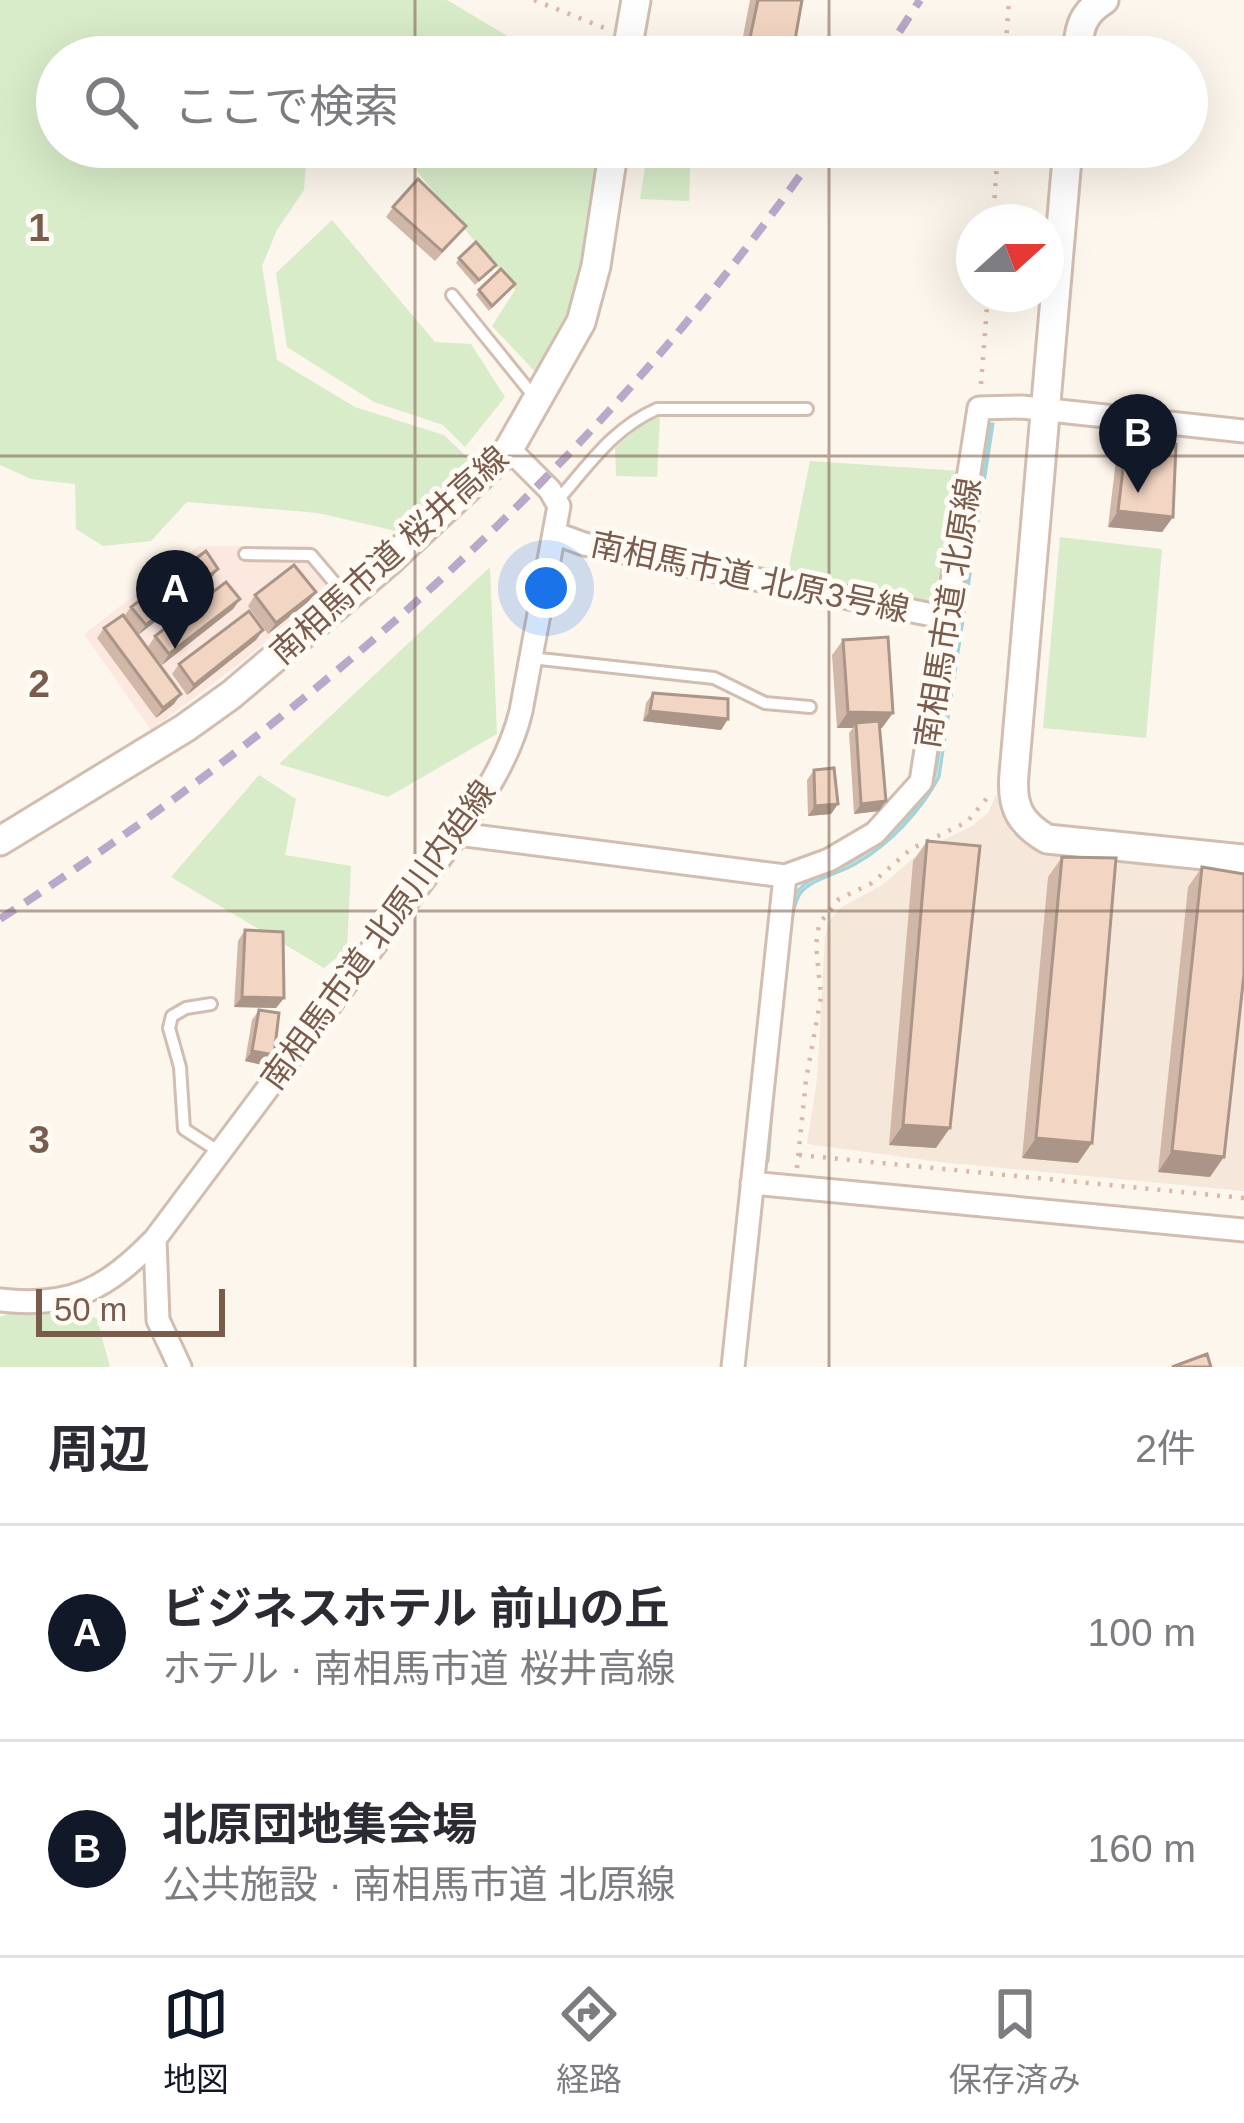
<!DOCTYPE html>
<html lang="ja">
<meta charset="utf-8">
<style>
body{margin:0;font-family:Arial,"Noto Sans JP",sans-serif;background:#f7f7f7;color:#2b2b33}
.compass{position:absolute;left:956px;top:204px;width:108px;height:108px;border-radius:50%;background:#fff;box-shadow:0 12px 48px #0002;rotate:69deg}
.scale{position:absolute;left:36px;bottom:30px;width:189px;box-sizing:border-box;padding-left:12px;border:6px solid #7a5c4d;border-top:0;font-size:33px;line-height:42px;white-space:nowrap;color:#7a5c4d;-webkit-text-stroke:9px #fffaf3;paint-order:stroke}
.you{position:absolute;left:546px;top:588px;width:42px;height:42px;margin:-30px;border:9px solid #fff;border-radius:50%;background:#1a73e8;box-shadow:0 0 0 18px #1a73e833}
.badge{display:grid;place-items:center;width:78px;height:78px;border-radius:50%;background:#111827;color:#fff;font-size:39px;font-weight:700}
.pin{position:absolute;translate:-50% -99px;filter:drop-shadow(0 3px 6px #0008)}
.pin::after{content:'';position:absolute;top:63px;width:42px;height:36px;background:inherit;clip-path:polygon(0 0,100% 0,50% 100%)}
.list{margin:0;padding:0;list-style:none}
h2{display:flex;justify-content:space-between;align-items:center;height:156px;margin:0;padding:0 48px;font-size:51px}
h2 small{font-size:39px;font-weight:400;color:#7c7c81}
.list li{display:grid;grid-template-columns:78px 1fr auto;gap:36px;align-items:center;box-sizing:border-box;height:216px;padding:0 48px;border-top:3px solid #e1e1e2}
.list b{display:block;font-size:45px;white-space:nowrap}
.list p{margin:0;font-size:39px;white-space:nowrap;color:#7c7c81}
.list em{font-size:39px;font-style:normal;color:#7c7c81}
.icon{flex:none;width:66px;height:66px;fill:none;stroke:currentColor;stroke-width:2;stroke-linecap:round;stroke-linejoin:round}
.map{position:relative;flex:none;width:1244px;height:1367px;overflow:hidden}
.search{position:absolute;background:#fff;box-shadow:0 12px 48px #0002;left:36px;right:36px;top:36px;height:132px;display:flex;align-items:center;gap:30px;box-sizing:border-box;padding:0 42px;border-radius:66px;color:#7c7c81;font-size:45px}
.sheet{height:588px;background:#fff}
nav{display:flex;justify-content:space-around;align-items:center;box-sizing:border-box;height:168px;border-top:3px solid #e1e1e2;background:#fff;font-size:33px;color:#7c7c81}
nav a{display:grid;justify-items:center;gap:6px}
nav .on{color:#111827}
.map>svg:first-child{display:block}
</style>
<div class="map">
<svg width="1244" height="1367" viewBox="0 0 1244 1367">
<rect width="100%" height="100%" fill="#fdf6ec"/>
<path fill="#f5e8da" d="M 996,794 L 1012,833 L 1052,855 L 1244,875 L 1244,1191 L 940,1162 L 807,1144 L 817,1079 L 825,936 L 830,920 L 840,908 L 882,885 L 923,850 L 972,826 L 988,813 Z"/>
<path fill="#fde8e0" d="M 199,546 L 313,546 L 341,578 L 239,664 L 151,730 L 84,634 Z"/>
<path fill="#d8ecc9" d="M 0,0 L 447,0 L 521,44 L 551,57 L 57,57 L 57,147 L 319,147 L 307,150 L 304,190 L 277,230 L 262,266 L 277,360 L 355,407 L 444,435 L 473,463 L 396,531 L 318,513 L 187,502 L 151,541 L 103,546 L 76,529 L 75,484 L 31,479 L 0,465 Z
M 397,147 L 621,147 L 606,261 L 538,375 L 492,326 L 515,290 Z
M 648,147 L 691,147 L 689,201 L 640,199 Z
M 332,220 L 435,342 L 471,344 L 505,397 L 465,447 L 443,425 L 374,402 L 287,347 L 276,273 Z
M 660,417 L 657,477 L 616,476 L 615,448 L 642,424 Z
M 810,461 L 960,471 L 934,602 L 787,575 Z
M 1060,537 L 1162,549 L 1146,738 L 1043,728 Z
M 490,567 L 497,734 L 388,797 L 279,764 Z
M 259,775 L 296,799 L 285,855 L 351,866 L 347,949 L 324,968 L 171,877 Z
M 57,1294 L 97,1319 L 110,1367 L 0,1367 L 0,1317 Z"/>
<path fill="#bfe3e8" stroke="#a5d3da" stroke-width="3" d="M 990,424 L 993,424 L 939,777 C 921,811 890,844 857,863 C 842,873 810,879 800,894 C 781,923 773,1115 768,1161 L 763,1160 L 793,900 C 802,875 834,873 854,860 C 887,840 924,807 936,770 Z"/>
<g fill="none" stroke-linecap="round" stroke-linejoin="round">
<defs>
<path id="service" d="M 452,295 L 536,399
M 557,501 C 588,466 613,428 657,409 L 807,409
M 245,554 L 311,555 L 345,595
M 531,658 L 714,678 L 765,703 L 810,707
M 211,1004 L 186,1008 L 172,1016 L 169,1028 L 180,1067 L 184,1129 L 218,1151"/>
<path id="minor" d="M 554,533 L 584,544 L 947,618
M 458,834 L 785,876
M 752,1183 L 1244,1230
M 155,1239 L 158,1320 L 180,1367
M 0,1300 C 72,1308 106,1289 155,1239 L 458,834 C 484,795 510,757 521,711 L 559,506 L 550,490 L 509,449
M 733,1367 L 785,876 L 829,860 L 875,833 L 921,782 L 979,408 L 1022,407 L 1244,431"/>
<path id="tertiary" d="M 626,57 L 636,0
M 1077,57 C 1079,30 1080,15 1104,0
M 1068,147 L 1014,774 C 1011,807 1020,823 1047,839 L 1244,859
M 0,841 L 185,728 L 231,695 L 388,562 L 509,449 L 581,322 L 596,266 L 614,147"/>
</defs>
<use href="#service" stroke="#d1beb0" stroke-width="16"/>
<use href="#minor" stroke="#d1beb0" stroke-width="27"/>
<use href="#tertiary" stroke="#d1beb0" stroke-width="33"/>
<path stroke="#d9b8a5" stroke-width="4.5" stroke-dasharray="3 9" stroke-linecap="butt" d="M 534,0 L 607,29
M 1005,57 L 1009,0
M 993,222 L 998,147
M 981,384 L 988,294
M 799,1155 L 1244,1198
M 797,1168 L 806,1080 L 821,997 L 816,945 L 819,924 L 839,899 L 872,883 L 911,849 L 967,822 L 988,797"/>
<use href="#service" stroke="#fff" stroke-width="10"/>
<use href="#minor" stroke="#fff" stroke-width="21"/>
<use href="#tertiary" stroke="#fff" stroke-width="27"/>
<path stroke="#b9a8c9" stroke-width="8" stroke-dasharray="18 12" stroke-linecap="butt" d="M 883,57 L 920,0
M 0,919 C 315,715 606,457 820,147"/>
</g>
<path fill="#d1b7a8" d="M 750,0 L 802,0 L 792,57 L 739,57 Z
M 393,207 L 458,236 L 435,261 L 386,217 Z
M 459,258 L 496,265 L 475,285 L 456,263 Z
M 515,284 L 489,311 L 476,295 L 479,290 Z
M 1127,436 L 1173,517 L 1162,532 L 1108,527 L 1117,452 Z
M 211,579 L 138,635 L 174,704 L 156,718 L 97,638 L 104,628 L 124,616 L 131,607 Z
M 316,592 L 308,602 L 268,634 L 248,606 L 255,595 Z
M 240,599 L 233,609 L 162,665 L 148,647 L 155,636 Z
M 263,630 L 256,640 L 187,695 L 172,674 L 179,664 Z
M 843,640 L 882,728 L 879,728 L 886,801 L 879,811 L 854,814 L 849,733 L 853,728 L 837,728 L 832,655 Z
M 653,693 L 728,719 L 721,730 L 643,721 L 646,703 Z
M 814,770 L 838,804 L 831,814 L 808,816 L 807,780 Z
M 927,841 L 936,1148 L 889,1145 L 913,861 Z
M 1062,857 L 1078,1163 L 1022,1158 L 1048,877 Z
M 1202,867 L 1210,1177 L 1158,1172 L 1188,887 Z
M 245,930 L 284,998 L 276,1008 L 234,1007 L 238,941 Z
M 259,1010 L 267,1066 L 245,1061 L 252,1020 Z"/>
<path fill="#aa9588" d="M 1118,511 L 1173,517 L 1162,532 L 1108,527 Z
M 218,569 L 211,579 L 138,635 L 146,625 Z
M 316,592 L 308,602 L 268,634 L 276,623 Z
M 240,599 L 233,609 L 162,665 L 169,654 Z
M 263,630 L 256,640 L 187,695 L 194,685 Z
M 181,694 L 174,704 L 156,718 L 163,708 Z
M 650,711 L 728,719 L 721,730 L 643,721 Z
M 848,712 L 893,713 L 882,728 L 857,728 L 856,723 L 853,728 L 837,728 Z
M 886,801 L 879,811 L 854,814 L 861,804 Z
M 838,804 L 831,814 L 808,816 L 815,806 Z
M 242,997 L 284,998 L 276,1008 L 234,1007 Z
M 252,1051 L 274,1055 L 267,1066 L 245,1061 Z
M 903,1125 L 950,1128 L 936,1148 L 889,1145 Z
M 1036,1138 L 1092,1143 L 1078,1163 L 1022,1158 Z
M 1172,1151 L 1224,1157 L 1210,1177 L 1158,1172 Z"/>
<path fill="#f3d5c3" stroke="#aa9588" stroke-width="3" d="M 758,0 L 802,0 L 792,57 L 746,57 Z
M 418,179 L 466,226 L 442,251 L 393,207 Z
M 476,242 L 496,265 L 479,280 L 459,258 Z
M 501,269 L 515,284 L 492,306 L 479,290 Z
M 1127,436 L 1176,444 L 1173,517 L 1118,511 Z
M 206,551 L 218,569 L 146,625 L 131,607 Z
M 294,565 L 316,592 L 276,623 L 255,595 Z
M 226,582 L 240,599 L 169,654 L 155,636 Z
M 249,611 L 263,630 L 194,685 L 179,664 Z
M 123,615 L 181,694 L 163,708 L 104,628 Z
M 888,637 L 893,713 L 848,712 L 843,640 Z
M 653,693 L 728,699 L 728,719 L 650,711 Z
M 879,721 L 886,801 L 861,804 L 856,723 Z
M 834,768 L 838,804 L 815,806 L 814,770 Z
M 927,841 L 980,846 L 950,1128 L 903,1125 Z
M 1062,857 L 1116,858 L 1092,1143 L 1036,1138 Z
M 1202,867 L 1244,874 L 1244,974 L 1224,1157 L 1172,1151 Z
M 245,930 L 283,932 L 284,998 L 242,997 Z
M 259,1010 L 279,1013 L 274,1055 L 252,1051 Z
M 1207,1354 L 1211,1367 L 1172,1367 Z"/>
<path fill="none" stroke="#7a5c4d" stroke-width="3" stroke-opacity="0.55" d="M 415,0 L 415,57M 829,0 L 829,57M 415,147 L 415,1367M 829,147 L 829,1367M 0,456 L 1244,456M 0,911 L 1244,911"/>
<g text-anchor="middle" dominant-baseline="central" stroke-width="10" stroke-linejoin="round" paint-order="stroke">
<g font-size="33" fill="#7a5c4d" stroke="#fffaf3">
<text transform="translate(389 555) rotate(-42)">南相馬市道 桜井高線</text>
<text transform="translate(750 577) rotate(12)">南相馬市道 北原3号線</text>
<text transform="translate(948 613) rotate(-81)">南相馬市道 北原線</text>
<text transform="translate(378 935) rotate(-54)">南相馬市道 北原川内廹線</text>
</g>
</g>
<g font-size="39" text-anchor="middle" font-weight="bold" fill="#7a5c4d" stroke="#fffaf3" stroke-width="10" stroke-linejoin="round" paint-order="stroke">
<text x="39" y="241">1</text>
<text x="39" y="697">2</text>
<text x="39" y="1153">3</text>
</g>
</svg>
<svg class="compass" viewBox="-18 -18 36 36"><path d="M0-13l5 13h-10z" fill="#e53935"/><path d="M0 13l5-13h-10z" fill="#7c7c81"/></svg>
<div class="scale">50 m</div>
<div class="you"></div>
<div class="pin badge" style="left:175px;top:649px">A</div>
<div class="pin badge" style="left:1138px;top:493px">B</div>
<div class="search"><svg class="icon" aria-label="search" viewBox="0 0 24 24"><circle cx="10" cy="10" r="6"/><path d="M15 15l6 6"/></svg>ここで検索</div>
</div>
<section class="sheet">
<h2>周辺<small>2件</small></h2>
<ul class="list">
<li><span class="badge">A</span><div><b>ビジネスホテル 前山の丘</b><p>ホテル · 南相馬市道 桜井高線</p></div><em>100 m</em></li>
<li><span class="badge">B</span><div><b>北原団地集会場</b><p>公共施設 · 南相馬市道 北原線</p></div><em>160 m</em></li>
</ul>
</section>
<nav>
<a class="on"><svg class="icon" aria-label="map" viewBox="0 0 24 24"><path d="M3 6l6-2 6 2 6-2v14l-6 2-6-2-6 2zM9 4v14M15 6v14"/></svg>地図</a>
<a><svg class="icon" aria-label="directions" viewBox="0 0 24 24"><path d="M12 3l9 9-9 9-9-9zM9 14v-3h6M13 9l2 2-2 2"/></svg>経路</a>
<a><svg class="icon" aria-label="saved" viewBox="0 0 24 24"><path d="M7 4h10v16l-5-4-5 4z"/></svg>保存済み</a>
</nav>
